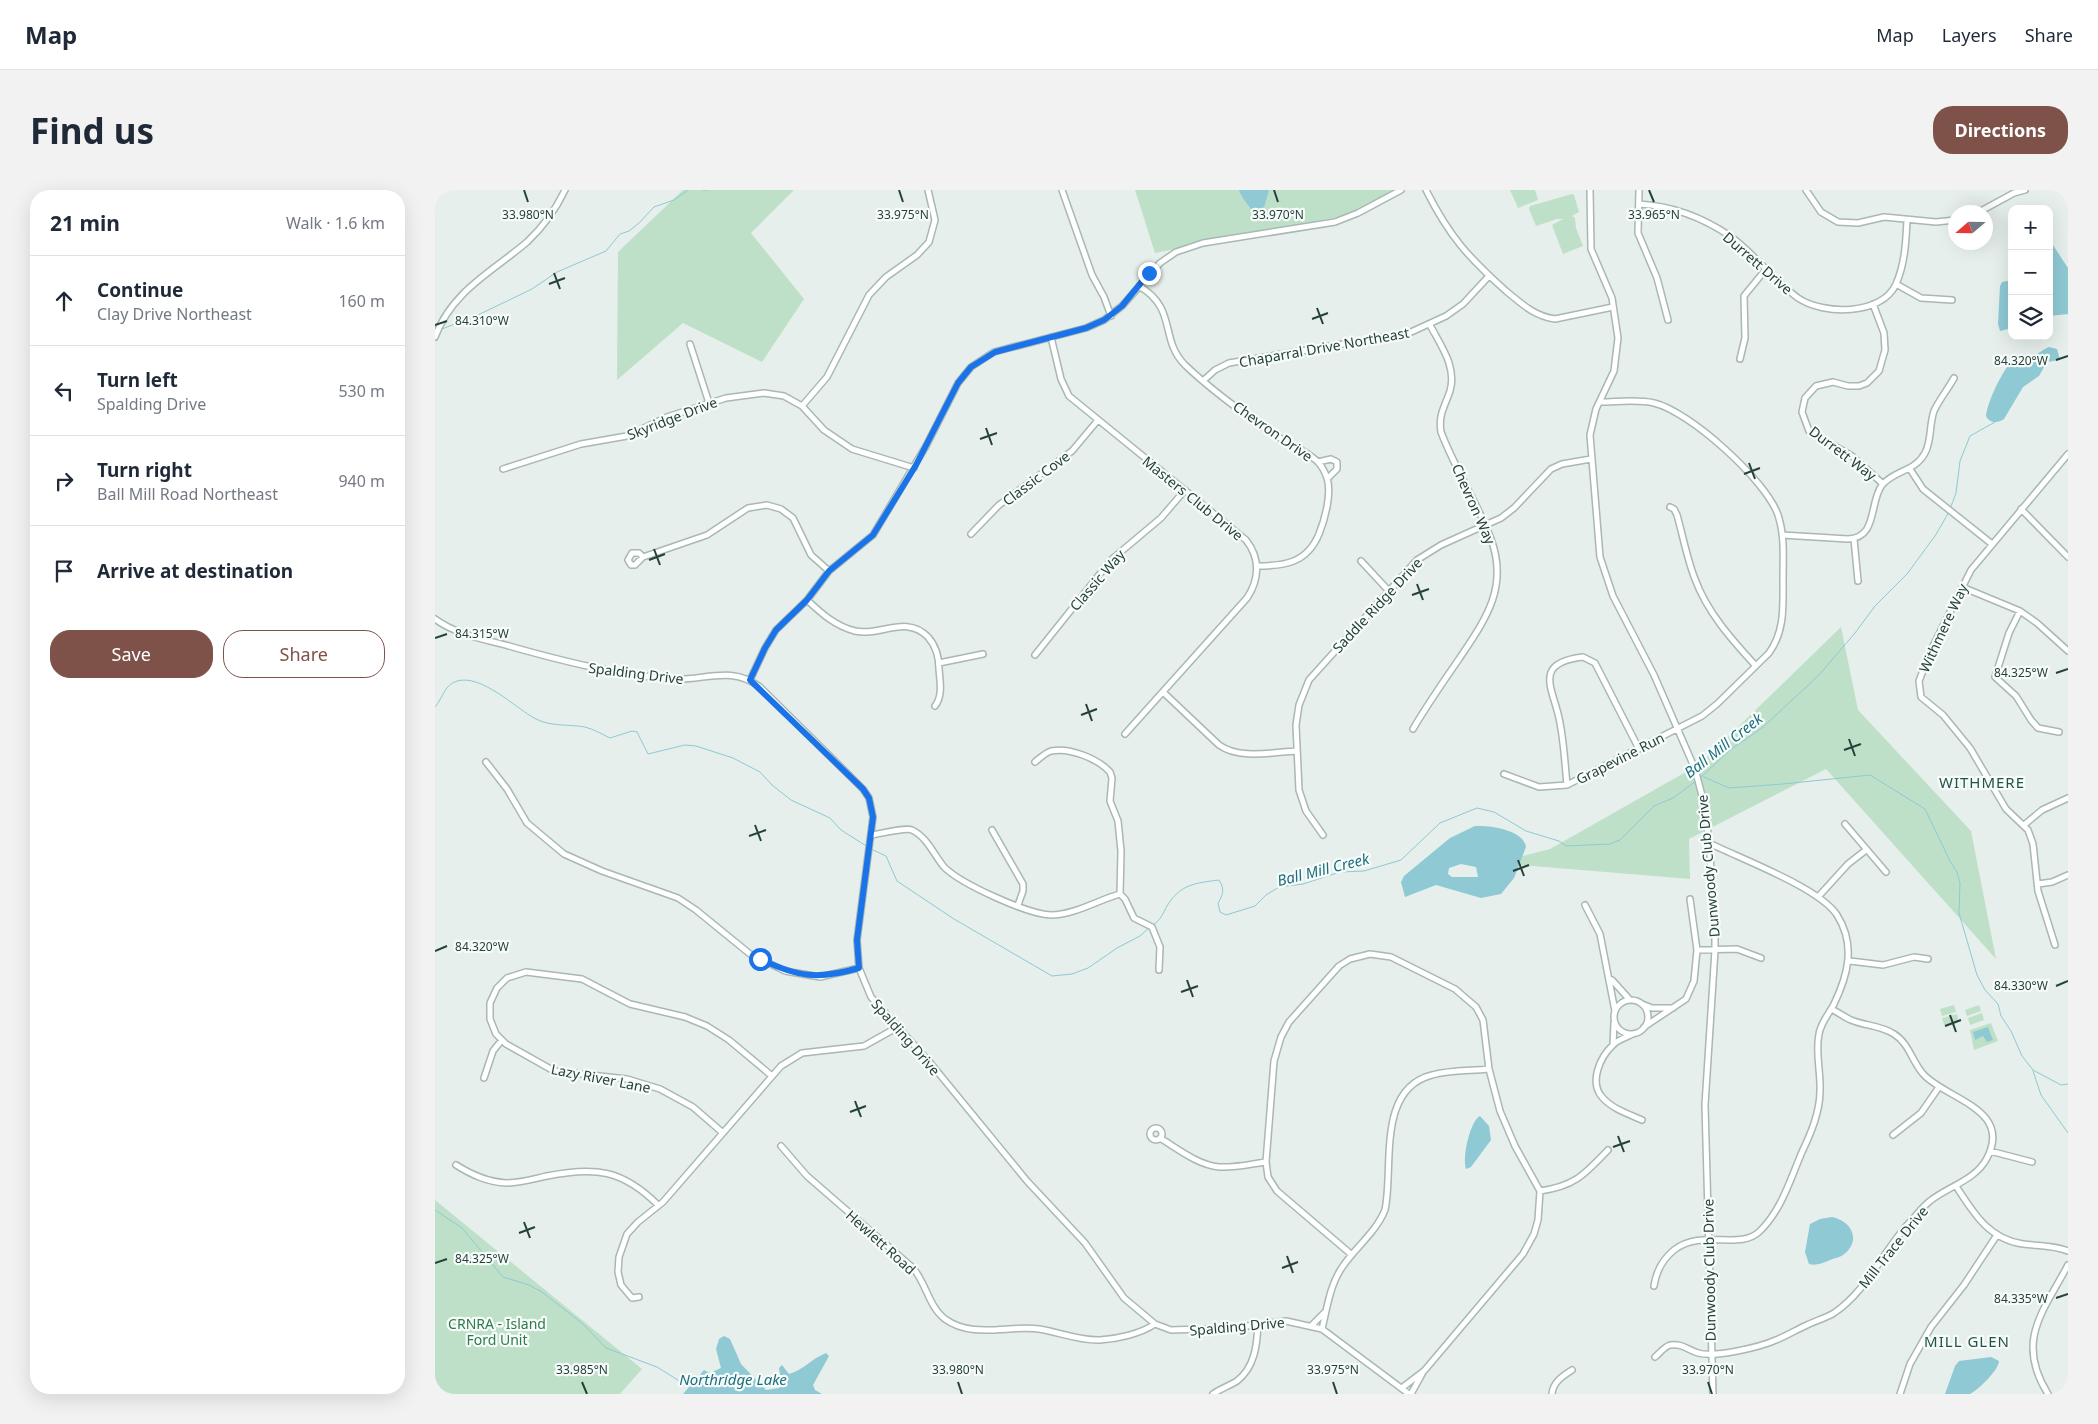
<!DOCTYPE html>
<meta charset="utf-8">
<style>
body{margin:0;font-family:"Noto Sans",sans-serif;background:#f2f2f3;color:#1f2937}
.controls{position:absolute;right:15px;top:15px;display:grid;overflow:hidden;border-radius:10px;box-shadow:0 5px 20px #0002}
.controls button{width:45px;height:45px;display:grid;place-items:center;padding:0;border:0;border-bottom:1px solid #e0e1e3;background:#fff;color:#1f2937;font:25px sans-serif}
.compass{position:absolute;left:1513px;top:15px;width:45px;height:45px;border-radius:50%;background:#fff;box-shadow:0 5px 20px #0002;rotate:250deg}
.stop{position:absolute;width:15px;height:15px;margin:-11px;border:4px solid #1a73e8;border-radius:50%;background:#fff}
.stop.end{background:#1a73e8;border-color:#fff;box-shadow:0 1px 5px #0008}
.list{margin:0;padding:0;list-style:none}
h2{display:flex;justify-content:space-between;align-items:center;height:65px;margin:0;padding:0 20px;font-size:21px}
h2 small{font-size:16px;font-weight:400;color:#747a83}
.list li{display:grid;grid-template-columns:32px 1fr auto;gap:15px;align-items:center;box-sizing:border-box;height:90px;padding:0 20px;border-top:1px solid #e0e1e3}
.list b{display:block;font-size:19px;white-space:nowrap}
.list p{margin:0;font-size:16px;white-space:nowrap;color:#747a83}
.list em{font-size:16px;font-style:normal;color:#747a83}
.actions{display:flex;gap:10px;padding:15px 20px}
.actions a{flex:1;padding:11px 0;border:1px solid #7f5249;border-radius:20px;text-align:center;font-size:18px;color:#7f5249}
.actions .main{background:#7f5249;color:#fff}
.icon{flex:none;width:28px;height:28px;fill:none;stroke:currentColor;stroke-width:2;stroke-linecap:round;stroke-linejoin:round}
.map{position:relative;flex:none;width:1633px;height:1204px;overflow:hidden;border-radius:20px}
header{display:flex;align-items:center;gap:30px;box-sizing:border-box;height:70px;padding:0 25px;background:#fff;border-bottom:1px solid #e0e1e3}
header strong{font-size:24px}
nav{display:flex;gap:28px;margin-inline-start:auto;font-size:18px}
.intro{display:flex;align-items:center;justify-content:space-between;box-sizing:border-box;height:120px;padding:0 30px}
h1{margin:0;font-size:35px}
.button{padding:12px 22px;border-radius:20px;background:#7f5249;color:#fff;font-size:18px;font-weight:700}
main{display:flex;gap:30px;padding:0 30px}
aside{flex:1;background:#fff;border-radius:20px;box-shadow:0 5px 20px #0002}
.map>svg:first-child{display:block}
</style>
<header>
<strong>Map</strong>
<nav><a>Map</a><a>Layers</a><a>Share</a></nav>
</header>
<div class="intro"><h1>Find us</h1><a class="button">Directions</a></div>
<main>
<aside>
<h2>21 min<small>Walk · 1.6 km</small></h2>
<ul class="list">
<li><svg class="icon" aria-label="ahead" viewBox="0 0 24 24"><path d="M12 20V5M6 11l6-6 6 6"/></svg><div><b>Continue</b><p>Clay Drive Northeast</p></div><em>160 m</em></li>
<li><svg class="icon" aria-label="left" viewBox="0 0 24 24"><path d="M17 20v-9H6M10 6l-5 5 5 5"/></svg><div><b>Turn left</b><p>Spalding Drive</p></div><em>530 m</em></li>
<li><svg class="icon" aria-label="right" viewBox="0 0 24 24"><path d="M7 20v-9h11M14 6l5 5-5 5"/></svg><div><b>Turn right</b><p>Ball Mill Road Northeast</p></div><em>940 m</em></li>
<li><svg class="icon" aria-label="arrive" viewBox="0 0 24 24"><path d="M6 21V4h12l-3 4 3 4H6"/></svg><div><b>Arrive at destination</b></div></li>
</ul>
<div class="actions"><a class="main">Save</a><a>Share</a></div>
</aside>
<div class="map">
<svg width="1633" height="1204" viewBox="0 0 1633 1204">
<rect width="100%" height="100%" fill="#e6efeb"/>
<path fill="#bfe0c8" d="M 248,0 L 359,0 L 316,43 L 369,109 L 327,172 L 248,133 L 182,190 L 183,62 Z
M 700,0 L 964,0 L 913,25 L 720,63 Z
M 1075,0 L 1100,0 L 1103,10 L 1083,18 Z
M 1137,4 L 1139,5 L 1144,22 L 1137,26 L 1140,28 L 1141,38 L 1148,56 L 1128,64 L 1117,35 L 1128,29 L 1122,29 L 1101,36 L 1094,19 L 1095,16 Z
M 1406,437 L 1423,520 L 1536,641 L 1561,769 L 1391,579 L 1254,649 L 1255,689 L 1062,673 L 1115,659 L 1265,574 Z
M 1519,815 L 1521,822 L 1507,826 L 1505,819 Z
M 1544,815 L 1546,821 L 1532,826 L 1530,820 Z
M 1547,823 L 1549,830 L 1535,835 L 1533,828 Z
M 1522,824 L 1524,831 L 1509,835 L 1507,828 Z
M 1556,833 L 1563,851 L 1539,860 L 1535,840 Z
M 0,1010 L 207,1179 L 185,1204 L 0,1204 Z"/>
<path fill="#8ec9d4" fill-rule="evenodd" d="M 804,0 L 834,0 L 826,28 L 820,27 C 816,16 807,10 804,0 Z
M 1614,49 L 1633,78 L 1633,124 L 1614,126 Z
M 1577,90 L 1577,138 L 1565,141 L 1563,134 L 1565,96 L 1567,92 Z
M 1614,157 L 1622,159 L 1625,170 L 1612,172 L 1604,186 L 1588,197 L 1569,229 C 1563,233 1555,234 1551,226 C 1553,209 1569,178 1581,165 L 1588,164 L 1593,168 C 1600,167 1606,160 1614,157 Z
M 1040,636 C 1055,635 1089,640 1091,657 L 1079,688 L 1066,704 L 1046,708 L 1001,695 L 970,707 L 966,692 L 969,686 L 1015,648 ZM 1026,674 L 1041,677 L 1043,687 L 1017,687 L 1013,684 L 1014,678 Z
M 1553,837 L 1558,850 L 1552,852 L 1548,846 L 1540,850 L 1538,842 Z
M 1045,926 L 1054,936 L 1056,950 L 1036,977 L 1031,979 C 1027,968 1035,931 1045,926 Z
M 1397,1027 C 1417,1031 1427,1051 1408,1065 C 1404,1068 1398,1068 1393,1071 C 1387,1073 1381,1076 1374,1074 L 1370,1062 L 1375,1034 L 1385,1029 Z
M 289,1146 L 295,1149 L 306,1174 L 331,1200 L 344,1198 L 346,1191 L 344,1178 L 347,1175 L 354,1184 C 370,1179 376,1169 391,1163 L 394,1166 L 378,1195 L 380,1200 L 387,1204 L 248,1204 L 269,1180 L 275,1183 L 286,1178 L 281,1159 L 284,1149 Z
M 1556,1167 L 1564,1171 C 1564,1180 1543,1200 1535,1204 C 1529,1204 1517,1204 1510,1204 L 1520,1176 L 1524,1171 Z"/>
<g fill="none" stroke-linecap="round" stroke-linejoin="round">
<path stroke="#8ec9d4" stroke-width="1" d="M 268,0 L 273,0
M 7,139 L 43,125 L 97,99 L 122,82 L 171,61 L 185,44 L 194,41 L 204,33 L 219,17 L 239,10 L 253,0
M 1515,319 L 1521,303 L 1525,271 L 1535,246 L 1560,232
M 0,517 C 8,508 9,495 22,491 C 47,484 80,518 101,529 C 117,537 133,534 150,537 C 158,539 167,544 175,548 L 197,541 L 202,542 L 213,564 L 250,555 L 261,556 L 298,568 L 325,582 L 337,595 L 356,610 L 395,628 L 406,640 L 433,657
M 1269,587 L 1294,598 L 1348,594 L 1435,585 L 1490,619 L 1515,671 L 1522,682 L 1525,693 L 1524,723 L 1542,785 L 1550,800 L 1563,814 L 1566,826 L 1576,841 L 1587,866 L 1598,880 L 1626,895 L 1633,894
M 1264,589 L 1295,560 L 1327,538 L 1384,485 L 1420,443 L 1440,416 L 1472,384 L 1500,346 L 1514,322
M 436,659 L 451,666 L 462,691 L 519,729 L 617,786 L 637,784 L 653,778 L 682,758 L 705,746 L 715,737
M 718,735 C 726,730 728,723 732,716 C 745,694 761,693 784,690 C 790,699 788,705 783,713 L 785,722 L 791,725 L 820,716 L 831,705 L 844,697 L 868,694 L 905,682 L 929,681 L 966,670 L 1005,633 L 1042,618 L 1059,622 L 1091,641 L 1124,651 L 1131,656 L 1175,654 L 1185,650 L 1219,616 L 1238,608 L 1261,591
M 1598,881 L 1606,905 L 1633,943
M 0,1020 L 27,1038 L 68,1087 L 94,1095 L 107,1102 L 148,1134 L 171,1158 L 222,1177 L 254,1197"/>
<defs>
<path id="minor" d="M 627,0 L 657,85 L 669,107 L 676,126
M 991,0 C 1014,46 1033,67 1071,101 C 1087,114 1099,126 1120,129 L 1178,117
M 1155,0 L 1156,59 L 1177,108 L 1183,148 L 1179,181 L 1161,219 L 1155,245 L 1165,367 L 1178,406 L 1219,485 L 1260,579 L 1270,617 L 1274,653 L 1280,731 L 1280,760 L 1270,915 L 1278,1204
M 1204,0 L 1203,43 L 1222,88 L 1233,130
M 1371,0 L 1386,22 L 1403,32 L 1423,33 L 1449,27 L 1501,32 L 1520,30
M 1204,14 C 1238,16 1267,27 1295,46 C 1320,64 1338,90 1363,108 C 1388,125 1447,126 1461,94 C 1470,74 1471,51 1472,30
M 1544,22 L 1579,3 L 1590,0
M 1461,94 L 1486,108 L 1517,110
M 704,96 C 743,119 724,149 750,175 C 773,197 808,223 834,241 C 849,252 869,259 882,271 C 886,275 890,282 892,288 C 897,303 890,329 884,344 C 872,373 850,376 822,376
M 1438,114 L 1449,143 L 1450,160 L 1444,181 L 1432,193 L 1424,196 L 1413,196 L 1398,192 L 1381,196 L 1370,208 L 1367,222 L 1374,241 L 1417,266 L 1448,294
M 0,147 C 17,101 57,82 92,52 C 107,38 121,19 130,0
M 616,147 L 626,189 L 634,206 L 811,350 C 826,369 824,390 812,408 L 690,544
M 255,154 L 274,213
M 1305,169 L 1310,148 L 1309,106 L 1331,79
M 769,190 L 780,180 L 794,173 L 974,143 L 1011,126 L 1028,114 L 1054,86
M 367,216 L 392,187 L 434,105 L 451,87 L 482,65 L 494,52 L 500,30 L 493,0
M 883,272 L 896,269 L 902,272 L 902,279 L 893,288
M 68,279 L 146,254 L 192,246 L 232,227 L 291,208 L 329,203 L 349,206 L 367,216 L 389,240 L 417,259 L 479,278
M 1475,279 L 1488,299 L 1557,354
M 1235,317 L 1239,319 L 1242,325 C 1248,346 1252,369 1260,389 C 1272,422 1297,450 1320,475
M 1586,319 L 1633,367
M 536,344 L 564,315 L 637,261 L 663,230
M 1347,345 L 1413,349 C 1443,348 1434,312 1447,295 C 1459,280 1480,282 1490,263 C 1497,250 1494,235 1499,221 C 1504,210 1513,199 1519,188
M 1419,349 L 1423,391
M 208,367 L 204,363 L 197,363 L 193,370 L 196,375 L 200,375 L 208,367 L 272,345 L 313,318 L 332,315 L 346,319 L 358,328 L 376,365 L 394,381
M 926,371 L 953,400
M 1527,397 L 1585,421 L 1602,433 L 1633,461
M 372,410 C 386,423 400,436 420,441 C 445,447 471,424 493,447 C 501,456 504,466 504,479 C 505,491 508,506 500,516
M 1585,421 L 1574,443 L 1560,487 L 1581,506 L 1596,530 L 1603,538 L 1624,542
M 0,429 C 22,445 49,449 74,456 C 127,471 179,484 234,489 C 268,492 295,474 325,497 L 428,599 L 434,608 L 438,627 L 422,750 L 424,778 L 436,807 L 497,875 L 592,991 L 650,1053 L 689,1108 L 720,1134 L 736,1140 L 796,1138 L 851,1131 L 887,1139 L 974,1204
M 600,465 L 676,370 L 726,328 L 750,300
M 504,473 L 548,464
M 315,490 L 330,458 L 341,440 L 372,410 L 394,381 L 438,345 L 491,256 L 523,193 L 536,177 L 559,162 L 651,138 L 669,130 L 687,116 L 725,73 L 741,62 L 768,53 L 900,32 L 923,23 L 966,0
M 728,502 L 784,555 C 805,570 838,562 862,561
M 978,539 C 992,515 1008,492 1024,469 C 1050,430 1074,398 1056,349 C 1042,312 1020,279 1006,242 C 1003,225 1010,216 1015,201 C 1022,177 1006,156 995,135
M 51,572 L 72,599 L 92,633 L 129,664 L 167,681 L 243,708 L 261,720 L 315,764 L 350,781 L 385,787 L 424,778
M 600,572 C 605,568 610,563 616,561 C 635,557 663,569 675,582 L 677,588 L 675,611 L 683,631 L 686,661 L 685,704
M 1069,584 L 1104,597 L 1132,595 L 1267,526 L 1282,514 L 1334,463 C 1350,441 1348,416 1348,390 C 1348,368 1350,346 1343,325 C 1331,290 1254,221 1219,213 C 1202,209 1182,212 1165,212
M 1132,595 C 1130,575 1129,553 1125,533 C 1120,501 1095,473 1148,467 L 1160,473 L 1204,559
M 1410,634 L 1451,682
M 1589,635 L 1607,620 L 1633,608
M 557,640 L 588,694 L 588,701 L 583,715
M 436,645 C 445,644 471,637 477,640 C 492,647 499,665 509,677 C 526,694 592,724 616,725 C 639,725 663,710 685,704
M 888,645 L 871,621 L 864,600 L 861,535 L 864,515 L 874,490 L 982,370 L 1006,355 L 1066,328 L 1079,318 L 1116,279 L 1127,274 L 1156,269
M 1603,694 L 1617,692 L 1633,685
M 685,704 L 690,709 L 699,728 L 717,737 L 725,757 L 724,780
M 1383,707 L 1413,674 L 1431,660
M 1255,709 L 1262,760
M 1150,715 L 1165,744 L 1180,821
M 1620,755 L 1603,701 L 1598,654 L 1593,640 L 1571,619 L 1535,558 L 1508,525 L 1486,507 L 1484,491 L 1495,462 L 1536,380 L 1633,264
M 1415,771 L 1448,775 L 1479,767 L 1493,769
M 1177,790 L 1195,810
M1179 827a17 17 0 1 1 34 0a17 17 0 1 1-34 0Z
M 1207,814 L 1217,818 L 1238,818
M 1209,837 L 1251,809 L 1259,791 L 1262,760 L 1302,759 L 1326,768
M 1198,844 C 1192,847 1182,850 1178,855 C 1165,867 1154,892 1167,907 C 1177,919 1194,924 1207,930
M 1178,855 L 1179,833
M 49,888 L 58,861 L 66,851
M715 944a6 6 0 1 1 12 0a6 6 0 1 1-12 0Z
M 288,943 L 258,917 L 225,899 L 192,889 L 119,881 L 71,854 L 61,844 L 55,829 L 55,813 L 62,798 L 72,788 L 91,782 L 147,789 L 195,814 L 250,827 L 272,836 L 294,850 L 337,886
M 1458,945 L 1486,923 L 1504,897
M 725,948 C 743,959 763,975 784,977 C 800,978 816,974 831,972
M 346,956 L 372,986 L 478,1078 C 491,1093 494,1117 510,1129 C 537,1149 574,1135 604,1139 C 624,1142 644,1151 665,1150 C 682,1149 705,1144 720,1134
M 1555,961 L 1597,972
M 21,975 C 37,985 52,992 71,993 C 85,993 98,989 112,986 C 160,976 188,980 223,1015
M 1521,996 C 1538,1022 1553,1049 1588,1054 C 1603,1056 1618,1055 1633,1061
M 1105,1001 C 1140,996 1149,985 1173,960
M 917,1065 L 842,1001 L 833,987 L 831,972 L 839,871 L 846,847 L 854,832 L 904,776 L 915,769 L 935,764 L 956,767 L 1020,799 L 1041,817 L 1048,830 L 1054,879 L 1065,921 L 1080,956 L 1105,1001 L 1103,1030 L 1099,1044 L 1088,1064 L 989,1181 L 968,1197
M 1219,1096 C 1221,1082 1228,1069 1239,1060 C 1267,1038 1305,1061 1325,1041 C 1347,1019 1355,990 1367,962 C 1376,943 1385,922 1385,901 C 1386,882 1380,863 1384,844 C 1386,832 1394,824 1399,814 C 1413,785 1421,755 1402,725 C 1385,698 1304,668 1274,653
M 204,1107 L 197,1108 L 186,1095 L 183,1082 L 184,1067 L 192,1044 L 203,1032 L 228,1012 L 346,876 L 367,863 L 429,856 L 461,838
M 877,1135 L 890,1122
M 887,1139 C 892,1118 895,1094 908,1076 C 921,1057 941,1042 950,1020 C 959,978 941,899 997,885 C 1015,880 1036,881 1054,879
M 1220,1167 C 1225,1163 1229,1157 1235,1155 C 1247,1153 1253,1160 1263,1163 C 1280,1168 1325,1157 1341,1150 C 1351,1146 1361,1140 1372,1135 C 1380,1131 1391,1128 1399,1123 C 1432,1101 1448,1061 1474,1033 C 1481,1026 1487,1017 1495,1011 C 1512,997 1541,990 1552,968 C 1577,920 1515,910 1490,886 C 1477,873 1475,854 1459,844 C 1445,835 1430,836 1416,830 C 1409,827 1403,822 1396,819
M 778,1204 C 785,1199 794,1196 802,1191 C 820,1177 822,1155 823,1134
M 976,1204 L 987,1184
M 1117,1204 C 1118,1192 1128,1186 1137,1180
M 1465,1204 L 1475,1174 L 1496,1137 L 1529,1095 L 1562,1045
M 1613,1204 C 1580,1151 1608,1122 1633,1075"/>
</defs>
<use href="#minor" stroke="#a8b8b2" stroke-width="8"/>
<use href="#minor" stroke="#fff" stroke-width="5"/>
</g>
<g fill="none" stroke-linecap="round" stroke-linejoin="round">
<path stroke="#1a73e8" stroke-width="6" d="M 325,769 C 363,787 383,790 424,778 L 422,750 L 438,627 L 434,608 L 428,599 L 315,490 L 330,458 L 341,440 L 372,410 L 394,381 L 438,345 L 481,275 L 523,193 L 536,177 L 560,162 L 651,138 L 669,130 L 687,116 L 714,83"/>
</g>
<path fill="none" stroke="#24423a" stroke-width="2" d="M 89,0 L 93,12M 464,0 L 468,12M 839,0 L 843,12M 1214,0 L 1219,12M 119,83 L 125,99M 114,94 L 130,88M 882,118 L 888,134M 877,129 L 893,123M 0,135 L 12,131M 1621,170 L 1633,166M 551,238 L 557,255M 545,249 L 562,243M 1314,273 L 1320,289M 1309,284 L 1325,278M 219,359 L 225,375M 214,370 L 230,364M 982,394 L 988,410M 977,405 L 994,399M 0,448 L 12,444M 1621,483 L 1633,479M 651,514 L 657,531M 646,525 L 662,519M 1414,549 L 1420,566M 1409,560 L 1426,554M 320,635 L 326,651M 314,646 L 331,640M 1083,670 L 1089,686M 1078,681 L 1094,675M 0,761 L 12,756M 752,790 L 758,807M 1621,796 L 1633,791M 746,802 L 763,796M 1515,825 L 1521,842M 1510,836 L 1526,830M 420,911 L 426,927M 415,922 L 431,916M 1183,946 L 1189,962M 1178,957 L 1195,951M 89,1032 L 95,1048M 84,1043 L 100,1037M 852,1066 L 858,1083M 0,1073 L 12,1069M 847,1078 L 863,1072M 1621,1108 L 1633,1104M 147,1192 L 152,1204M 523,1192 L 527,1204M 898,1192 L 902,1204M 1273,1192 L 1277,1204"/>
<g text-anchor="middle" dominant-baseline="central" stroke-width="4.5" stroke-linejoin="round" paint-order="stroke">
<g font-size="14" fill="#24423a" stroke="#f7fbf9">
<text transform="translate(1323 73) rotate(41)">Durrett Drive</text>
<text transform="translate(889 157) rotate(-10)">Chaparral Drive Northeast</text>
<text transform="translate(237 228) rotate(-21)">Skyridge Drive</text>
<text transform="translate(838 241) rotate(35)">Chevron Drive</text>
<text transform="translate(1408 263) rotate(37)">Durrett Way</text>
<text transform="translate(601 288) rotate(-37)">Classic Cove</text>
<text transform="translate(758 308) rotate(39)">Masters Club Drive</text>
<text transform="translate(1039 314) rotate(66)">Chevron Way</text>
<text transform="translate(662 390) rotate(-49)">Classic Way</text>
<text transform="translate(942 415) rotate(-47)">Saddle Ridge Drive</text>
<text transform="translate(1508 438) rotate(-65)">Withmere Way</text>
<text transform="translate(201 483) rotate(7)">Spalding Drive</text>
<text transform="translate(1185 568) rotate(-27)">Grapevine Run</text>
<text transform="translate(1273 676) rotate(-95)">Dunwoody Club Drive</text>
<text transform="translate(471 847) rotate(49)">Spalding Drive</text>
<text transform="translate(166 888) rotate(11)">Lazy River Lane</text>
<text transform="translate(446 1052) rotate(42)">Hewlett Road</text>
<text transform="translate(1458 1057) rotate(-51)">Mill Trace Drive</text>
<text transform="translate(1274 1080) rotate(-91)">Dunwoody Club Drive</text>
<text transform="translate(802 1136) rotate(-5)">Spalding Drive</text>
</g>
<g font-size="14" fill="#2d7a4b" stroke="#f7fbf9">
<text x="62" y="1133">CRNRA - Island<tspan x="62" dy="16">Ford Unit</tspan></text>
</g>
<g font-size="15" font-style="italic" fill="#1c6f80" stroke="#f7fbf9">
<text transform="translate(1288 555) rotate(-38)">Ball Mill Creek</text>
<text transform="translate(888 679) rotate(-14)">Ball Mill Creek</text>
<text x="298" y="1189">Northridge Lake</text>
</g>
<g font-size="15" letter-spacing="1" fill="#1f5548" stroke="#f7fbf9">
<text x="1547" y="592">WITHMERE</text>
<text x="1532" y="1151">MILL GLEN</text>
</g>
</g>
<g font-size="12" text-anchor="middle" fill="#24423a" stroke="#f7fbf9" stroke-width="4.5" stroke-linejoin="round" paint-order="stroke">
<text x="93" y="29">33.980°N</text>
<text x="468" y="29">33.975°N</text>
<text x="843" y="29">33.970°N</text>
<text x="1219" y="29">33.965°N</text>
<text x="47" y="135">84.310°W</text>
<text x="1586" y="175">84.320°W</text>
<text x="47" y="448">84.315°W</text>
<text x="1586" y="487">84.325°W</text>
<text x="47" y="761">84.320°W</text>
<text x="1586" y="800">84.330°W</text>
<text x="47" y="1073">84.325°W</text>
<text x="1586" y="1113">84.335°W</text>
<text x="147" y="1184">33.985°N</text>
<text x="523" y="1184">33.980°N</text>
<text x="898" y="1184">33.975°N</text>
<text x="1273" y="1184">33.970°N</text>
</g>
</svg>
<div class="controls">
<button>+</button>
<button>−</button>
<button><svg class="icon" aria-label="layers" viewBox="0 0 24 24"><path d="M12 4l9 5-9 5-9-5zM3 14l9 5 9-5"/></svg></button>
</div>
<svg class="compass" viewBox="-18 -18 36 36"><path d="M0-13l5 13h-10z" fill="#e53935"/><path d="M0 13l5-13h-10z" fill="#747a83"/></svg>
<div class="stop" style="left:325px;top:769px"></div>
<div class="stop end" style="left:714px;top:83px"></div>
</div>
</main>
